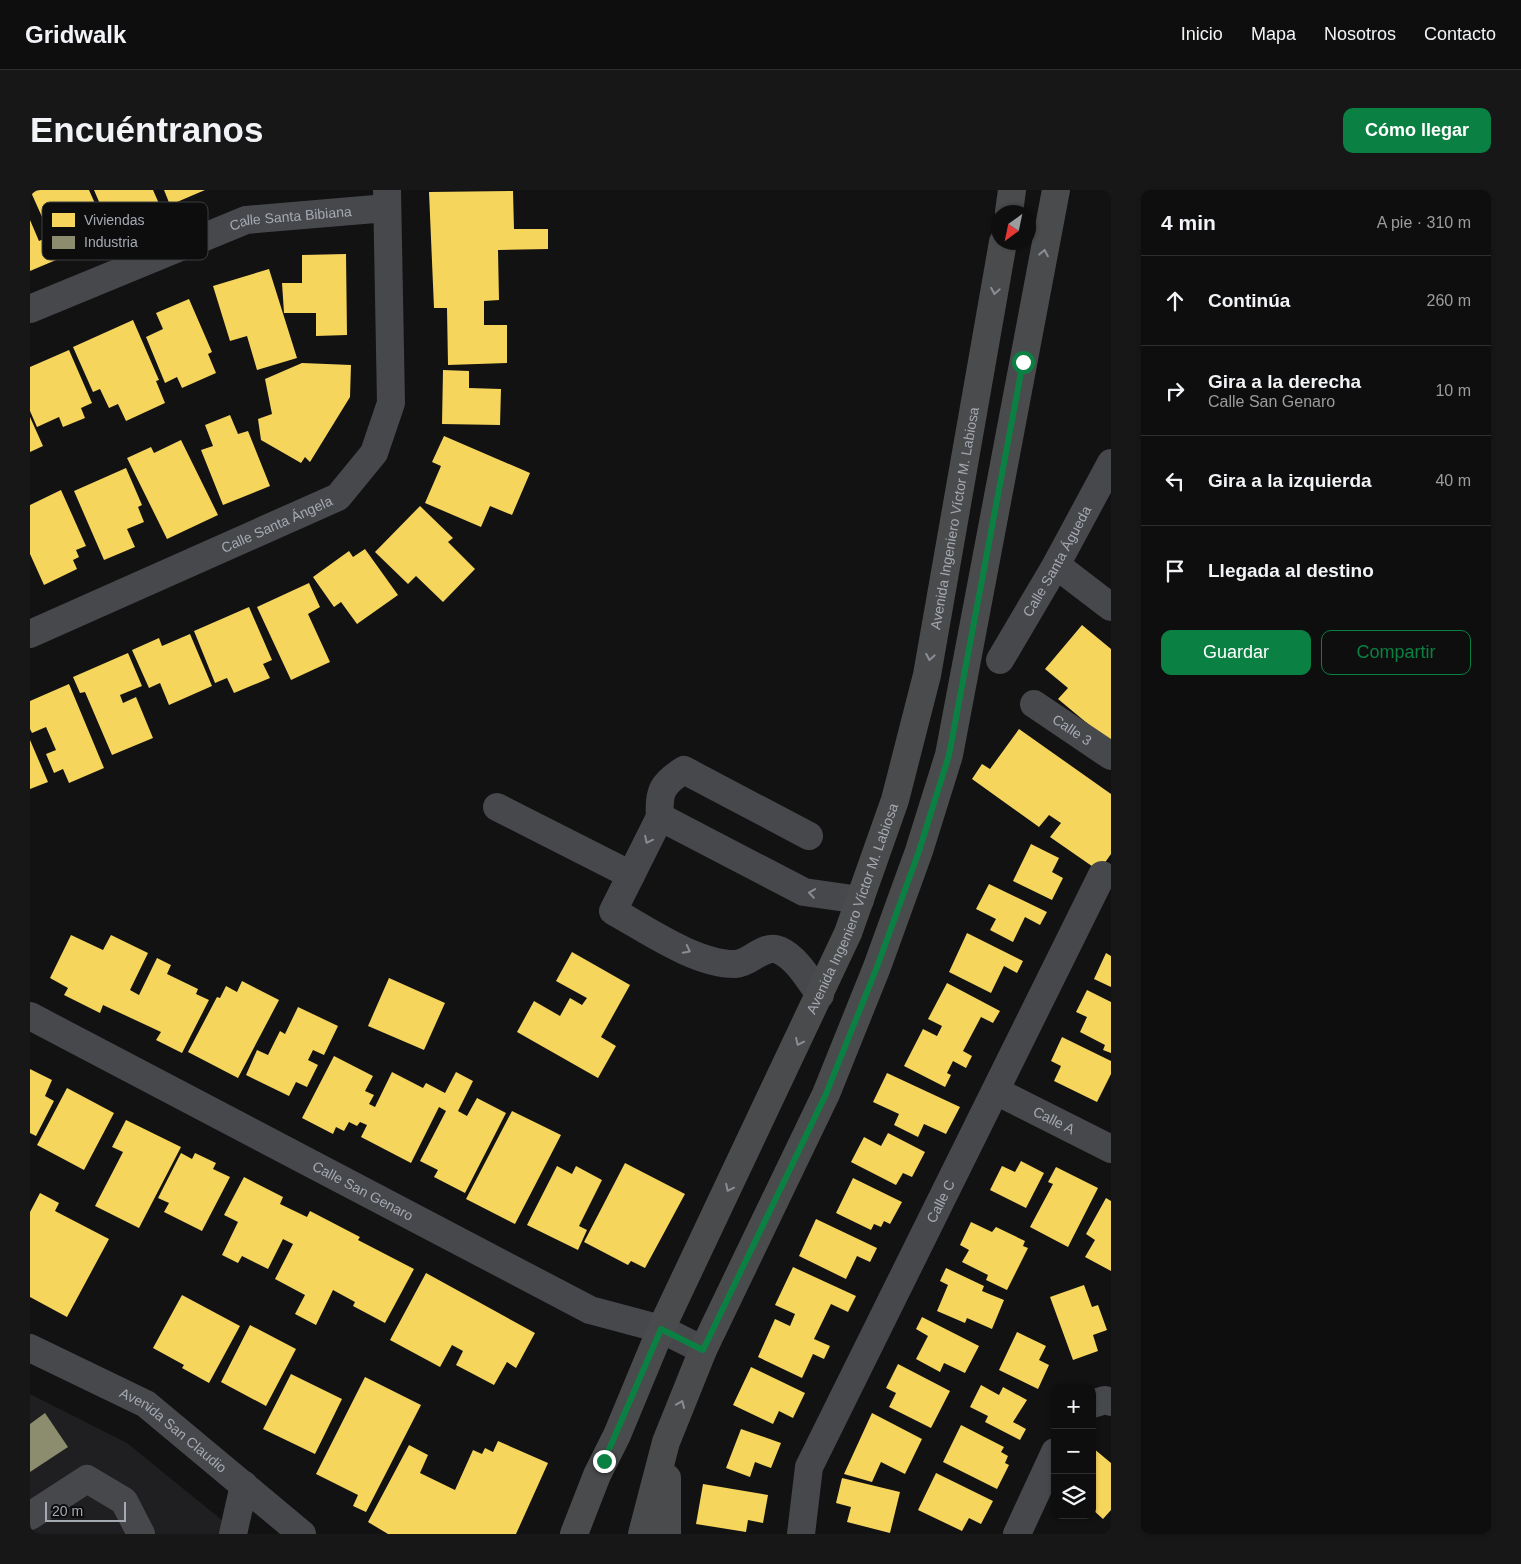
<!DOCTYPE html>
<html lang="es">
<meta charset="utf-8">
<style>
body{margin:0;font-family:Arial,sans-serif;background:#171717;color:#f1f3f6}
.controls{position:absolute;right:15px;bottom:15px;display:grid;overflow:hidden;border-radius:10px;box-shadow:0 1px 4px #0004}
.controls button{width:45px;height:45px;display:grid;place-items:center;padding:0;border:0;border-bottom:1px solid #2e2e2e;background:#0e0e0e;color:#f1f3f6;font:25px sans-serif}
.compass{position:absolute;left:961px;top:15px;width:45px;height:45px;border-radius:50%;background:#0e0e0e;box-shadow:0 1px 4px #0004;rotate:213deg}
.scale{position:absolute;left:15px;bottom:12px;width:81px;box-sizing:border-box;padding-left:5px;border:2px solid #a5a9b2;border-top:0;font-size:14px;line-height:18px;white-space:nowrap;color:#a5a9b2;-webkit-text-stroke:4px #0d0d0e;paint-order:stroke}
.stop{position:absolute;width:15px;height:15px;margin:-11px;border:4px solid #0b8043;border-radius:50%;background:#fff}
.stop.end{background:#0b8043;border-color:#fff;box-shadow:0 1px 5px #0008}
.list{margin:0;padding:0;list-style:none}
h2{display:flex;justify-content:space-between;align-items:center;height:65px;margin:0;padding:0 20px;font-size:21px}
h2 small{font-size:16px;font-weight:400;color:#9b9c9e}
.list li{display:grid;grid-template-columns:32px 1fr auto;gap:15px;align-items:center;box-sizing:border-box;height:90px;padding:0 20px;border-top:1px solid #2e2e2e}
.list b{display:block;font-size:19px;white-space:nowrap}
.list p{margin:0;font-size:16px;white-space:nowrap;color:#9b9c9e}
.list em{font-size:16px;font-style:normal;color:#9b9c9e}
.actions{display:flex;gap:10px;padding:15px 20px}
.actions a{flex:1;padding:11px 0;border:1px solid #0b8043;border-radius:10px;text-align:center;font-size:18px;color:#0b8043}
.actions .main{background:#0b8043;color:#fff}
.icon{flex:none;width:28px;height:28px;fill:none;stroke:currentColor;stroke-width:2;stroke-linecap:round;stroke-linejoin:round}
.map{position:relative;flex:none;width:1081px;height:1344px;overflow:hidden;border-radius:10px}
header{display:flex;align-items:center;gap:30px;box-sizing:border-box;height:70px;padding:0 25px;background:#0e0e0e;border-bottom:1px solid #2e2e2e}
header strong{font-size:24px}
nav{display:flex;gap:28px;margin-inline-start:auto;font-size:18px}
.intro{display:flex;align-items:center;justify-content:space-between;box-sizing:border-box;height:120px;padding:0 30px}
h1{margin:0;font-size:35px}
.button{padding:12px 22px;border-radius:10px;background:#0b8043;color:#fff;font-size:18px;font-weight:700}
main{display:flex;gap:30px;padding:0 30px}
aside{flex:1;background:#0e0e0e;border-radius:10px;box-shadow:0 1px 4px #0004}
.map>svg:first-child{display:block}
</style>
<header>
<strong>Gridwalk</strong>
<nav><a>Inicio</a><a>Mapa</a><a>Nosotros</a><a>Contacto</a></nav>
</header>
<div class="intro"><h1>Encuéntranos</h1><a class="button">Cómo llegar</a></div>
<main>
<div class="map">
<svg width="1081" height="1344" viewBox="0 0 1081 1344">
<rect width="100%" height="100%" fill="#121213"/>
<path fill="#1f1f21" d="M 0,1204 L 97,1253 L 209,1344 L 0,1344 Z"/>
<path fill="#f6d55c" d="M 0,0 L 59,0 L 71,27 L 52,35 L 60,52 L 29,65 Z
M 64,0 L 123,0 L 134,25 L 93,42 L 85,23 L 76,28 Z
M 134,0 L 175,0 L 140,15 Z
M 483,1 L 484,39 L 518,39 L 518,59 L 468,60 L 469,110 L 454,111 L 454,135 L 477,135 L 477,173 L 418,175 L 417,118 L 404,118 L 399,2 Z
M 0,30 L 9,51 L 16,48 L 26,70 L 0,81 Z
M 316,64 L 317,145 L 286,146 L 286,123 L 254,123 L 252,93 L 272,93 L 272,65 Z
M 239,79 L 267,168 L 227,180 L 217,146 L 200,151 L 183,96 Z
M 159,109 L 182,162 L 178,164 L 186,183 L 152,198 L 147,187 L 135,193 L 116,147 L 133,139 L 126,123 Z
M 103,130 L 129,190 L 126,191 L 135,213 L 96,231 L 88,214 L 79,218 L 70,199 L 63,202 L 43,157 Z
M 39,160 L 62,213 L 51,218 L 55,228 L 33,237 L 29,227 L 7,237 L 0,221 L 0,177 Z
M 272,173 L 321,175 L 320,207 L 280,272 L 275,267 L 271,273 L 231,250 L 228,229 L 242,224 L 235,189 Z
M 413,180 L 439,181 L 439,198 L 471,199 L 470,235 L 412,234 Z
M 200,225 L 208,244 L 218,241 L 240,296 L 193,315 L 171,260 L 183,256 L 175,235 Z
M 0,227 L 13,256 L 0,262 Z
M 414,246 L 500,283 L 482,325 L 460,316 L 451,337 L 395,313 L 411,276 L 402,272 Z
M 151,250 L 188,325 L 137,349 L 97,268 L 121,257 L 124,263 Z
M 96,278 L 112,315 L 108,317 L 114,332 L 97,339 L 105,357 L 74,370 L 44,301 Z
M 31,300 L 56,356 L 46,360 L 49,367 L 43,370 L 47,379 L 14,395 L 0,364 L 0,315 Z
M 390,316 L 423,348 L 418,352 L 445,379 L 413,412 L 386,386 L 378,394 L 345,362 Z
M 335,359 L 368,405 L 327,434 L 311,412 L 304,417 L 283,387 L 319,361 L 323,367 Z
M 279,393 L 290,417 L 278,424 L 300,472 L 261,490 L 227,417 Z
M 219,417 L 242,470 L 233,474 L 240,488 L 204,503 L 197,488 L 185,493 L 164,441 Z
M 1052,435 L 1081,459 L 1081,553 L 1028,509 L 1038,498 L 1015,479 Z
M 160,444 L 182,496 L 139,515 L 130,493 L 119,498 L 102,460 L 129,448 L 132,456 Z
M 98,463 L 112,496 L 90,505 L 93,513 L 106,507 L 123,548 L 82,565 L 55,502 L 50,503 L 43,487 Z
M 39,494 L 74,578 L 39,593 L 33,579 L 24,583 L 16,564 L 26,560 L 16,537 L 2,543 L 0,539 L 0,511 Z
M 989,539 L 1081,604 L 1081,664 L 1069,681 L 1020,647 L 1031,633 L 1019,625 L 1009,637 L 942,589 L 952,574 L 960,579 Z
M 0,550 L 18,592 L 0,599 Z
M 1001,654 L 1029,668 L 1022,682 L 1033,688 L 1022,710 L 983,691 Z
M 959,694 L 1017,722 L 1010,735 L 995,727 L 983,752 L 960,740 L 966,729 L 946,719 Z
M 937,743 L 993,771 L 987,783 L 974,776 L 961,803 L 919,782 Z
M 41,745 L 73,760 L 81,745 L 118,763 L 100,800 L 109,805 L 127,768 L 141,775 L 137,784 L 168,799 L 166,804 L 179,810 L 152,863 L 126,850 L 131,842 L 73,815 L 70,823 L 34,805 L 38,798 L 20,788 Z
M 542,762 L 600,795 L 571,847 L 586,856 L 568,888 L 487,842 L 504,811 L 530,826 L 540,808 L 552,815 L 557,808 L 526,791 Z
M 1076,763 L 1081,766 L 1081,797 L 1064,789 Z
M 359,788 L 415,813 L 394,860 L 338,836 Z
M 212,791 L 249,810 L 208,888 L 158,862 L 187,807 L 190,808 L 196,796 L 207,802 Z
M 917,793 L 970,821 L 963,833 L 951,827 L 933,861 L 942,866 L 936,878 L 923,871 L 917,883 L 921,885 L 915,897 L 874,876 L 893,839 L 907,846 L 912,836 L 898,829 Z
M 1057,800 L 1081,812 L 1081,863 L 1073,860 L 1075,855 L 1050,842 L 1057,827 L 1046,822 Z
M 268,817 L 308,836 L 294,865 L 283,860 L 278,870 L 288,875 L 277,897 L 266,892 L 259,906 L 216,885 L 227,860 L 238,865 L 250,841 L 255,844 Z
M 1032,847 L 1081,871 L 1081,884 L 1067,912 L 1024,891 L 1031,876 L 1021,871 Z
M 304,866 L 343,886 L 335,901 L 344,905 L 339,914 L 345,917 L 362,882 L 393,898 L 396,893 L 415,903 L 426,882 L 443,891 L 428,921 L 437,926 L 447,908 L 476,923 L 435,1003 L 404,987 L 408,980 L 390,971 L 416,921 L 409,917 L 381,973 L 331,947 L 337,935 L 330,932 L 327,936 L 319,932 L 314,941 L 306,937 L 303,944 L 272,928 Z
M 0,879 L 22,890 L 15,906 L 24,911 L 6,946 L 0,943 Z
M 857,883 L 930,917 L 916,944 L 894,934 L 888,947 L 864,935 L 869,924 L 843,912 Z
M 37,898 L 84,923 L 54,980 L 7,955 Z
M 482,921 L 531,945 L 485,1034 L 436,1009 Z
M 96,930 L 151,957 L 109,1038 L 65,1016 L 93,962 L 82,957 Z
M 858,943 L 895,962 L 882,987 L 873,983 L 866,995 L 821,972 L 834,947 L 851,956 Z
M 151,963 L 162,969 L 165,963 L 186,973 L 183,979 L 200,987 L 172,1041 L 134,1022 L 139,1013 L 128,1008 Z
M 991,971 L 1014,983 L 996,1018 L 960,1000 L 972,976 L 985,982 Z
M 595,973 L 655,1004 L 615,1078 L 601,1071 L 598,1075 L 554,1052 Z
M 527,976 L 542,984 L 546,976 L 572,990 L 549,1036 L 557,1040 L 548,1060 L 497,1035 Z
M 1026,977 L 1068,998 L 1038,1057 L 1000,1037 L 1023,994 L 1018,992 Z
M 214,987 L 253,1007 L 250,1014 L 277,1027 L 280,1021 L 330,1047 L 328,1050 L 384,1079 L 355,1133 L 323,1116 L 325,1112 L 303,1100 L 286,1135 L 265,1124 L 275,1105 L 245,1089 L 263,1054 L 253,1049 L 238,1079 L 212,1066 L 208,1073 L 192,1065 L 208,1032 L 194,1025 Z
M 823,988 L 872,1012 L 860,1034 L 854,1031 L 851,1037 L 844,1034 L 841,1040 L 806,1023 Z
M 10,1003 L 29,1013 L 25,1021 L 79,1049 L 37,1127 L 0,1107 L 0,1022 Z
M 1076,1008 L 1081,1011 L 1081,1081 L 1055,1067 L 1065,1050 L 1056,1044 Z
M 786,1029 L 847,1058 L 840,1072 L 827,1066 L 816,1089 L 769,1066 Z
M 941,1032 L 962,1042 L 966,1037 L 995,1051 L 993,1056 L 998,1058 L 977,1100 L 956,1090 L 958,1085 L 932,1072 L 939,1060 L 930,1055 Z
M 763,1077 L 826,1106 L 818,1122 L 801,1114 L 784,1149 L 800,1156 L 794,1169 L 783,1164 L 772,1188 L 728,1167 L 745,1129 L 760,1136 L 765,1124 L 745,1115 Z
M 916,1078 L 954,1096 L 952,1101 L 974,1110 L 962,1139 L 937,1128 L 935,1133 L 907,1121 L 918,1095 L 910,1091 Z
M 396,1083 L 505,1143 L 486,1178 L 477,1172 L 464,1195 L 426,1175 L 433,1161 L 422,1155 L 410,1177 L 360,1150 Z
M 1054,1095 L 1062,1117 L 1068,1115 L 1077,1140 L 1063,1145 L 1068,1161 L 1043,1170 L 1020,1107 Z
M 152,1105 L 210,1136 L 179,1193 L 152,1178 L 154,1175 L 123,1158 Z
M 892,1127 L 949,1156 L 935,1183 L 914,1173 L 910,1182 L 886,1169 L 898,1146 L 886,1139 Z
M 220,1135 L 266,1159 L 236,1216 L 191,1192 Z
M 987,1142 L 1016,1156 L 1009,1170 L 1019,1175 L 1008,1199 L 969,1180 Z
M 868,1174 L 920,1201 L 901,1238 L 859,1217 L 866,1203 L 856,1198 Z
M 721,1177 L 775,1203 L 763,1228 L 749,1221 L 743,1234 L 703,1215 Z
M 261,1184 L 312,1209 L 285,1264 L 233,1239 Z
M 335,1187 L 391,1215 L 336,1322 L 323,1316 L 328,1305 L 286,1284 Z
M 951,1195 L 969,1205 L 973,1197 L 997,1210 L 983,1232 L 996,1239 L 990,1250 L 955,1232 L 958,1226 L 940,1217 Z
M 842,1223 L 892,1249 L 875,1284 L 851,1272 L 842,1292 L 814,1284 Z
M 931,1235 L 974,1257 L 971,1262 L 978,1266 L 975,1273 L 979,1275 L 967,1299 L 913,1272 Z
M 711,1239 L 751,1253 L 741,1278 L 725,1272 L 720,1287 L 696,1278 Z
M 468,1251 L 518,1273 L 486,1344 L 358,1344 L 338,1332 L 379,1255 L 398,1265 L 390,1283 L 425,1300 L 443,1260 L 452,1264 L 455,1258 L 463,1262 Z
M 1063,1258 L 1081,1273 L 1081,1320 L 1073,1329 L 1062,1319 Z
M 906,1283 L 963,1311 L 951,1334 L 939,1328 L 932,1341 L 888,1320 Z
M 812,1288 L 870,1302 L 860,1343 L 817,1332 L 821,1317 L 806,1313 Z
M 673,1294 L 738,1305 L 733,1333 L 718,1330 L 716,1342 L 666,1334 Z"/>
<path fill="#8c8c6e" d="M 15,1223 L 38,1257 L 0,1282 L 0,1234 Z"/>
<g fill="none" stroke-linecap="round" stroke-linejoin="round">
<g stroke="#47484c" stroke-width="28">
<path id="s1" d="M 0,119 L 216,30 L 357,18"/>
<path d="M 1026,375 L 1081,417"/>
<path id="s2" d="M 0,444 L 308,307 L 344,263 L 361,213 L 357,0"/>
<path id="s3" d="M 970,470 L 1026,375 L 1081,273"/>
<path id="s4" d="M 1004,514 L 1081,566"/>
<path d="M 467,617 L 601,685"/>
<path d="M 630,627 C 628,601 633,593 654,580 L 779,646"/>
<path d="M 790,805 C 778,789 768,769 749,760 C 733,754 721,773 706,774 C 667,775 617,740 583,721 L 630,627 L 774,702 L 830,710"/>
<path id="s5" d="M 0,826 L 560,1120 L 631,1139 L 673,1160"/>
<path id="s6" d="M 966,901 L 1081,959"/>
<path id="s7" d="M 0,1158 L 116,1214 L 272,1344"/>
<path d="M 1062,1214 L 1075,1210 L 1081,1212"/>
<path d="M 0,1326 L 57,1289 L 94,1311 L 111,1344"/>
<path d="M 203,1344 L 214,1295"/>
<path id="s8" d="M 771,1344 L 779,1277 L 1072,685"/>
<path d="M 987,1344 L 1025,1262"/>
</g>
<g stroke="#4a4b4d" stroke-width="28">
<path d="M 979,22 L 982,0"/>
<path d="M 637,1288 L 637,1344"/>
<path id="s9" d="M 544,1344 L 567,1285 L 587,1245 L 631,1139 L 818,743 L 865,610 L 897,485 L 973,52"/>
<path d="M 612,1344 L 636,1252 L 673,1160 L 796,904 L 847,777 L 889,661 L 919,565 L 1026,0"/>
</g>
</g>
<defs><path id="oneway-chevron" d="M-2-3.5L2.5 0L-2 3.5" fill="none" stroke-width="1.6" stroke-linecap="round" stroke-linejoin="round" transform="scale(1.25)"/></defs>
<g stroke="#8a8d94">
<use href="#oneway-chevron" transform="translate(1014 63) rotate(-79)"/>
<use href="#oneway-chevron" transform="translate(965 101) rotate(100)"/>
<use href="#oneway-chevron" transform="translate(900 467) rotate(100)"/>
<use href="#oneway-chevron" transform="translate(769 852) rotate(115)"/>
<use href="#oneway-chevron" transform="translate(699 998) rotate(116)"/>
<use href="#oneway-chevron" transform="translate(651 1214) rotate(-68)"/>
</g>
<g stroke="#898c93">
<use href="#oneway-chevron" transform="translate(618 650) rotate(116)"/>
<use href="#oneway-chevron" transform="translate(782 703) rotate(-172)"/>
<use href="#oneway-chevron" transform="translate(657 760) rotate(27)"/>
</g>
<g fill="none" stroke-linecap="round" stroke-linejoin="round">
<path stroke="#0b8043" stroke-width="6" d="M 574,1271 L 631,1139 L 673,1160 L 796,904 L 847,777 L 889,661 L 919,565 L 993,172"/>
</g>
<g text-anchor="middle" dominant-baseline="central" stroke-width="5" stroke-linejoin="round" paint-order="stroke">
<g font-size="14" fill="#a5a9b2" stroke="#0d0d0e">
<text stroke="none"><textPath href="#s1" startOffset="278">Calle Santa Bibiana</textPath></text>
<text stroke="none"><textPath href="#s9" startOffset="1090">Avenida Ingeniero Víctor M. Labiosa</textPath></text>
<text stroke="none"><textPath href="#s2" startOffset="270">Calle Santa Ángela</textPath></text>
<text stroke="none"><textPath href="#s3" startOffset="114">Calle Santa Águeda</textPath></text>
<text stroke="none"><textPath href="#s4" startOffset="46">Calle 3</textPath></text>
<text stroke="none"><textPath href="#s9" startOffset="685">Avenida Ingeniero Víctor M. Labiosa</textPath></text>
<text stroke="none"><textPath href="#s6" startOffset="65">Calle A</textPath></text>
<text stroke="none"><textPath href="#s5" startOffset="376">Calle San Genaro</textPath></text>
<text stroke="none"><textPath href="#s8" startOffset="364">Calle C</textPath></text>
<text stroke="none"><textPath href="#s7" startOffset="166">Avenida San Claudio</textPath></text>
</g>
</g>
<rect x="12" y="12" width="166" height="58" rx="8" fill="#0d0d0e" stroke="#3b3c3f" stroke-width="1"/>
<rect x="22" y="23" width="23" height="14" fill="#f6d55c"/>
<rect x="22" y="46" width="23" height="13" fill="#8c8c6e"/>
<g font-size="14" fill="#a5a9b2">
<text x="54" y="35">Viviendas</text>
<text x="54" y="57">Industria</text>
</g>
</svg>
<div class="controls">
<button>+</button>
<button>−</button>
<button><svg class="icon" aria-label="layers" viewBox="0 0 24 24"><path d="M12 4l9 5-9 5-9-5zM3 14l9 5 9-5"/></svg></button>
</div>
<svg class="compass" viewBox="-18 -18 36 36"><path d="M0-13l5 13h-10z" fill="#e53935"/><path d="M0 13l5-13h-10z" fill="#9b9c9e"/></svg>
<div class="scale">20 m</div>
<div class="stop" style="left:993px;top:172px"></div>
<div class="stop end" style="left:574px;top:1271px"></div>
</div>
<aside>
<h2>4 min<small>A pie · 310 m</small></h2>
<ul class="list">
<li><svg class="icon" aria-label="ahead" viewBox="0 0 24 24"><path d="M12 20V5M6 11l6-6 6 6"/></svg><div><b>Continúa</b></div><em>260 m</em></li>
<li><svg class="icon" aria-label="right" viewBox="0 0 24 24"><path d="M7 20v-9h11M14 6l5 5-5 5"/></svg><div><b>Gira a la derecha</b><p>Calle San Genaro</p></div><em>10 m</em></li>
<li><svg class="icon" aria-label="left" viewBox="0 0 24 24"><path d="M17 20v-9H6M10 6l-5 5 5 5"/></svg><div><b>Gira a la izquierda</b></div><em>40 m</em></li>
<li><svg class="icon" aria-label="arrive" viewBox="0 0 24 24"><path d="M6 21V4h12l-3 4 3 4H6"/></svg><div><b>Llegada al destino</b></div></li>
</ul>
<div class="actions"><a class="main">Guardar</a><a>Compartir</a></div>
</aside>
</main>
